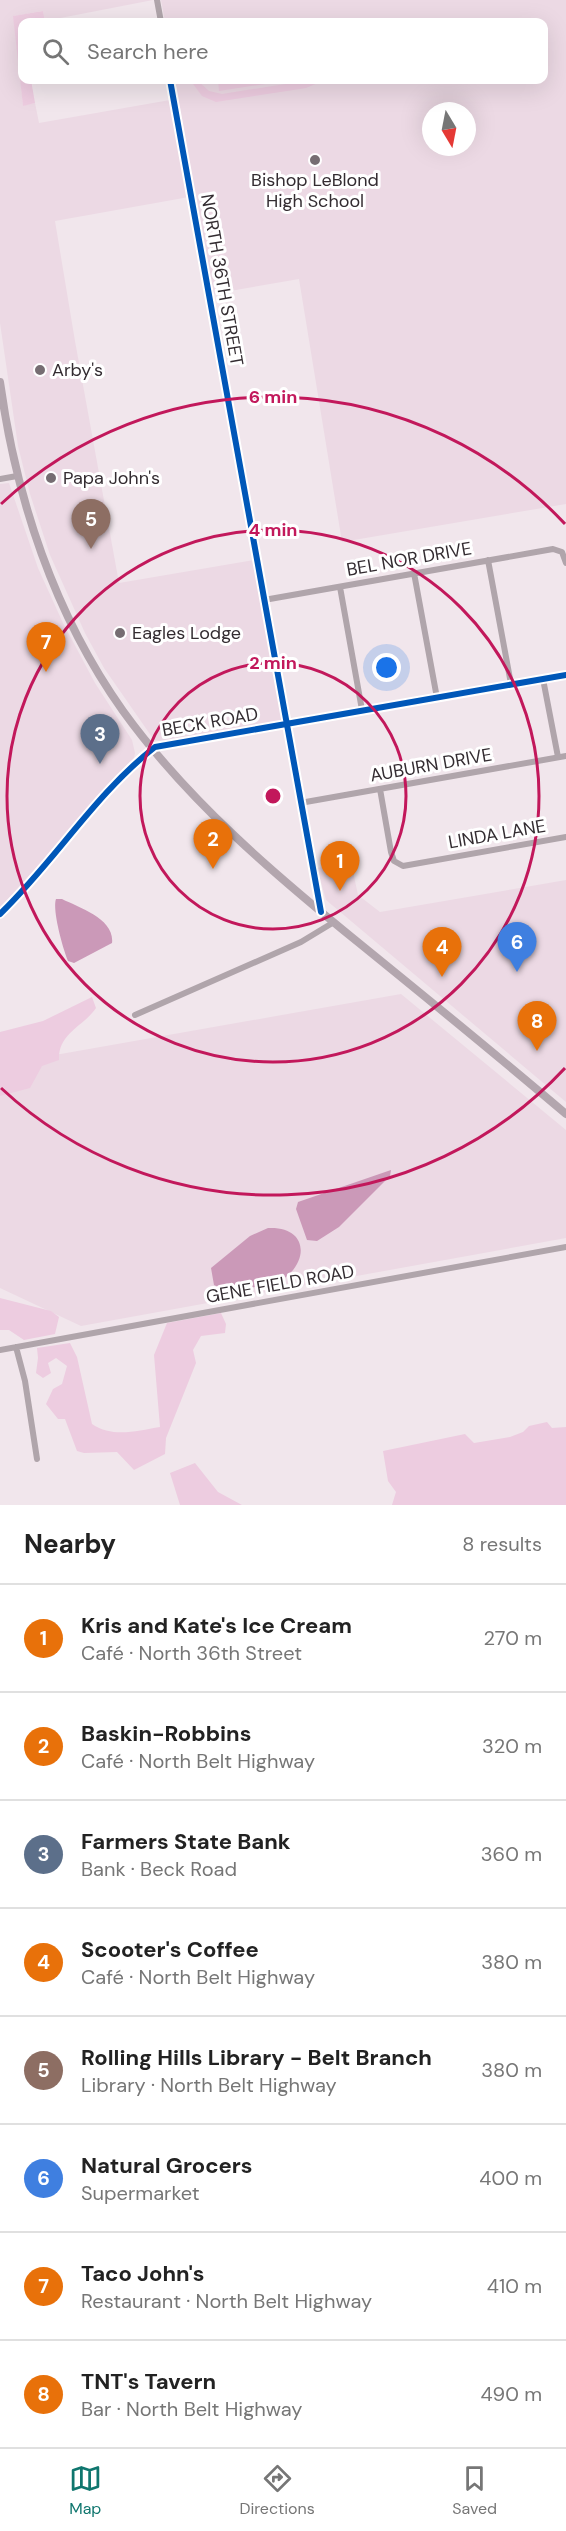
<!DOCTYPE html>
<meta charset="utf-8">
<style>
body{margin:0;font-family:"DM Sans",sans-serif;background:#f6f6f6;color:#222}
.compass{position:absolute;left:422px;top:102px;width:54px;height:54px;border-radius:50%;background:#fff;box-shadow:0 6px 24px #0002;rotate:170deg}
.you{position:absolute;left:387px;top:668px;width:21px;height:21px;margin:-15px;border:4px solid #fff;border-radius:50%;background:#1a73e8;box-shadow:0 0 0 9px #1a73e833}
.badge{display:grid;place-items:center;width:39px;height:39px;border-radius:50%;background:#0f766e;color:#fff;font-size:20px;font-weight:700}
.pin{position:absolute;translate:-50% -50px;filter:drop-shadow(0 2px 3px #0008)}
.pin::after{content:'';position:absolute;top:32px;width:21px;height:18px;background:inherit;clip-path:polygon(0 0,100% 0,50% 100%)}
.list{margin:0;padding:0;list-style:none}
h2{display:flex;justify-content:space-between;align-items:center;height:78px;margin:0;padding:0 24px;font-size:26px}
h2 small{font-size:20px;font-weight:400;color:#767676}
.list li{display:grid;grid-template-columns:39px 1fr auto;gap:18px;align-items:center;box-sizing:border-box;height:108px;padding:0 24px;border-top:2px solid #e0e0e0}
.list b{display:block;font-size:22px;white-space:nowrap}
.list p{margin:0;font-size:20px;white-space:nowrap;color:#767676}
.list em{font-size:20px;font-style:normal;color:#767676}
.icon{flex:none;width:33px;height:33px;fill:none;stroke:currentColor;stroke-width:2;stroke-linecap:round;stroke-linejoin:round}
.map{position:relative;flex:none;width:566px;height:1505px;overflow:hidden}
.search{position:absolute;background:#fff;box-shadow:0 6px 24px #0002;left:18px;right:18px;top:18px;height:66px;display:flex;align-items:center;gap:15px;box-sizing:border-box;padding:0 21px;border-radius:12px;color:#767676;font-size:22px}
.sheet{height:942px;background:#fff}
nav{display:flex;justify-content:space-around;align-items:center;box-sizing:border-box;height:84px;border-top:2px solid #e0e0e0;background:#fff;font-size:16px;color:#767676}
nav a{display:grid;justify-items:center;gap:3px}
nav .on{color:#0f766e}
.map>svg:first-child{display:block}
</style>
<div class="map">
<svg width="566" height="1505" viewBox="0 0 566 1505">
<rect width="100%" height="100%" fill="#f1e6ec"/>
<path fill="#ecd9e4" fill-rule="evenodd" d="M 0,0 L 153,0 L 45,21 L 43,11 L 14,16 L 23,105 L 35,103 L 39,123 L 170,100 L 189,197 L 55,221 L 75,341 L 119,583 L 254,560 L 284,716 L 280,722 L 164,741 L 154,740 L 104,668 L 85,633 L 50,555 L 30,494 L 18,446 L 0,323 Z
M 161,0 L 566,0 L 566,504 L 342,542 L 299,279 L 213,294 L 175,80 L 544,80 L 544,22 L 165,22 ZM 431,111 L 467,111 L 467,147 L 431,147 Z
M 9,483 L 38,568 L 63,623 L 95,683 L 132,740 L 135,753 L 134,758 L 0,909 L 0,484 Z
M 351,862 L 358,895 L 380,912 L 566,880 L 566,1102 L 326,900 L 317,868 Z
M 401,994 L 566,1130 L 566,1238 L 81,1326 L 0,1288 L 0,1092 L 38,1058 Z"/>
<path fill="#edcce0" d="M 43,11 L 45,21 L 22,22 L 22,80 L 31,80 L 35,103 L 23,106 L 13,16 Z
M 190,80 L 197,80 L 209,91 L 222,94 L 310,80 L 325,80 L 306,88 L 216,102 L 202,96 Z
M 218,80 L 291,80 L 219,91 Z
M 92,997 L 96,1008 C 83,1027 58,1033 59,1060 L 42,1066 L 30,1088 L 0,1096 L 0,1032 L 43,1021 Z
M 0,1298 L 51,1311 L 59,1317 L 55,1334 L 24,1340 L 9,1330 L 0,1330 Z
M 221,1313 L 226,1324 L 225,1333 L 201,1336 L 193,1350 L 196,1363 L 166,1438 L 165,1454 L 134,1470 L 117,1452 L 84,1453 L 77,1451 L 65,1419 L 58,1419 L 46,1404 L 53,1389 L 62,1384 L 67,1366 L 56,1358 L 48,1363 L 51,1373 L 43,1378 L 36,1373 L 38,1358 L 37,1348 L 70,1343 L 77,1357 L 92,1424 C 113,1438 136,1431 160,1427 L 154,1355 L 167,1323 Z
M 547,1422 L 552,1428 L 566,1427 L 566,1505 L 392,1505 L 396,1492 L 388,1481 L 383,1451 L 465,1434 L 474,1443 L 510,1437 L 523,1432 L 529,1426 Z
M 195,1463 L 218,1492 L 242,1505 L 180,1505 L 170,1473 Z"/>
<path fill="#cb99b8" d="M 56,899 L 62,899 C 80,908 115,919 112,943 L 74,963 L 68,961 C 63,949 52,910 56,899 Z
M 391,1170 L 390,1176 L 339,1227 L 317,1241 L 307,1240 L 296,1209 L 298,1202 Z
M 268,1228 C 313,1226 308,1270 275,1283 C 265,1287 252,1287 242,1288 C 233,1289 222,1290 214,1285 L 211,1268 L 250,1236 Z"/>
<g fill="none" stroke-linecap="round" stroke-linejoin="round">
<path stroke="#b0a5ab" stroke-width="6" d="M 157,0 L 161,22
M 170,80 L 321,912
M 0,479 L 17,476
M 488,560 L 511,684
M 414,573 L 437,698
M 340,587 L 362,710
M 264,600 L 553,549 L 562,552 L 566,563
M 543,679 L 558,757
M 380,789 L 391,852 L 394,861 L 403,866 L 566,837
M 300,803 L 566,756
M 0,914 C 55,861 95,794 155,747 L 566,675
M 135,1015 L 301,942 L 334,922
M 16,1347 L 25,1381 L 37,1459
M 0,1350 L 566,1247"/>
<path stroke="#b3a6ae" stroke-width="8" d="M 0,382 C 16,498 54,614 123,711 C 188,801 273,873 359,943 C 428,999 498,1056 566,1114"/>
<defs>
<path id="cycleway" d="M 170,80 L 321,912
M 0,914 C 55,861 95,794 155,747 L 566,675"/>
</defs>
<use href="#cycleway" stroke="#fff" stroke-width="10"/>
<use href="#cycleway" stroke="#0057b8" stroke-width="6"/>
</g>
<g fill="none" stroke="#c2185b" stroke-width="3">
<circle cx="273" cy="796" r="133"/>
<circle cx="273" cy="796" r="266"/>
<path d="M565 1068A399 399 0 0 1 1 1088M1 504A399 399 0 0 1 565 524"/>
</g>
<g fill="#766d72" stroke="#fff" stroke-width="2">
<circle cx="315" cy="160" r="6"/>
<circle cx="40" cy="370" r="6"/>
<circle cx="51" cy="478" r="6"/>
<circle cx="120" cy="633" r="6"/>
</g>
<g text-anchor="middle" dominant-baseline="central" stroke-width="6" stroke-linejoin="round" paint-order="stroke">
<g font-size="18" fill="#332c31" stroke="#fff" text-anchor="start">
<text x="315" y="180" text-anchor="middle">Bishop LeBlond<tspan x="315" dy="21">High School</tspan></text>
<text x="52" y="370">Arby's</text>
<text x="63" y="478">Papa John's</text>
<text x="132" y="633">Eagles Lodge</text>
</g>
<g font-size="18" fill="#332c31" stroke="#fff">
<text transform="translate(222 280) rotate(80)">NORTH 36TH STREET</text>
<text transform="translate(409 559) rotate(-10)">BEL NOR DRIVE</text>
<text transform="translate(210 722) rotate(-10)">BECK ROAD</text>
<text transform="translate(431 765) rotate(-10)">AUBURN DRIVE</text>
<text transform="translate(497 834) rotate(-10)">LINDA LANE</text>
<text transform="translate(280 1284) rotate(-10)">GENE FIELD ROAD</text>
</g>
</g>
<circle cx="273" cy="796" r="9" fill="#c2185b" stroke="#fff" stroke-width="3"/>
<g font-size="18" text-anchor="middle" font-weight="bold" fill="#c2185b" stroke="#fff" stroke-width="6" stroke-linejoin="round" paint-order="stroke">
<text x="273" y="403">6 min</text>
<text x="273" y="536">4 min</text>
<text x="273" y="669">2 min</text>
</g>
</svg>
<svg class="compass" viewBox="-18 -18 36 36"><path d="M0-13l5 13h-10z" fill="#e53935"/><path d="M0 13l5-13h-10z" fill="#767676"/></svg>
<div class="you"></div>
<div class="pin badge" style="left:340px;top:891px;background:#e8710a">1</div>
<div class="pin badge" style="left:213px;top:869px;background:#e8710a">2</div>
<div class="pin badge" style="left:100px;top:764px;background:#5c6f8a">3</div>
<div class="pin badge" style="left:442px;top:977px;background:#e8710a">4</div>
<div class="pin badge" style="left:91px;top:549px;background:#8d6e63">5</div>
<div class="pin badge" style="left:517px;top:972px;background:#3f7fe0">6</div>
<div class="pin badge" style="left:46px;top:672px;background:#e8710a">7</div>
<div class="pin badge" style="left:537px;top:1051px;background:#e8710a">8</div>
<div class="search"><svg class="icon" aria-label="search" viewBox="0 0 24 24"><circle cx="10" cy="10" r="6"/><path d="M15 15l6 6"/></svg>Search here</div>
</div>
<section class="sheet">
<h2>Nearby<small>8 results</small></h2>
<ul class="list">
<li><span class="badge" style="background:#e8710a">1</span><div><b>Kris and Kate's Ice Cream</b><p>Café · North 36th Street</p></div><em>270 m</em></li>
<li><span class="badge" style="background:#e8710a">2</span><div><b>Baskin-Robbins</b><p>Café · North Belt Highway</p></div><em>320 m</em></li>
<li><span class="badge" style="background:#5c6f8a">3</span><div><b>Farmers State Bank</b><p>Bank · Beck Road</p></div><em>360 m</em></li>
<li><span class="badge" style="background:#e8710a">4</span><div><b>Scooter's Coffee</b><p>Café · North Belt Highway</p></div><em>380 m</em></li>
<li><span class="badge" style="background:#8d6e63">5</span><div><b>Rolling Hills Library - Belt Branch</b><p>Library · North Belt Highway</p></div><em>380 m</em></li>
<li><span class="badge" style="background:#3f7fe0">6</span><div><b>Natural Grocers</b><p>Supermarket</p></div><em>400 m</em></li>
<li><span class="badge" style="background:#e8710a">7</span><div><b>Taco John's</b><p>Restaurant · North Belt Highway</p></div><em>410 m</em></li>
<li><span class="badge" style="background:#e8710a">8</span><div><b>TNT's Tavern</b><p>Bar · North Belt Highway</p></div><em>490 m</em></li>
</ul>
</section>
<nav>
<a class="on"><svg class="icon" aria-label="map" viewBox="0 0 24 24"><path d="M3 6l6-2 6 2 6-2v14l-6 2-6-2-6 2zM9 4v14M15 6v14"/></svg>Map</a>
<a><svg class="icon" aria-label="directions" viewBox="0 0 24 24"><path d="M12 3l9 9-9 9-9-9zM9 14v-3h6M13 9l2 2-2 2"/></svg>Directions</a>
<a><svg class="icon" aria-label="saved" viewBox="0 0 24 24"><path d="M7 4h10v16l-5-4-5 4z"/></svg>Saved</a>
</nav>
